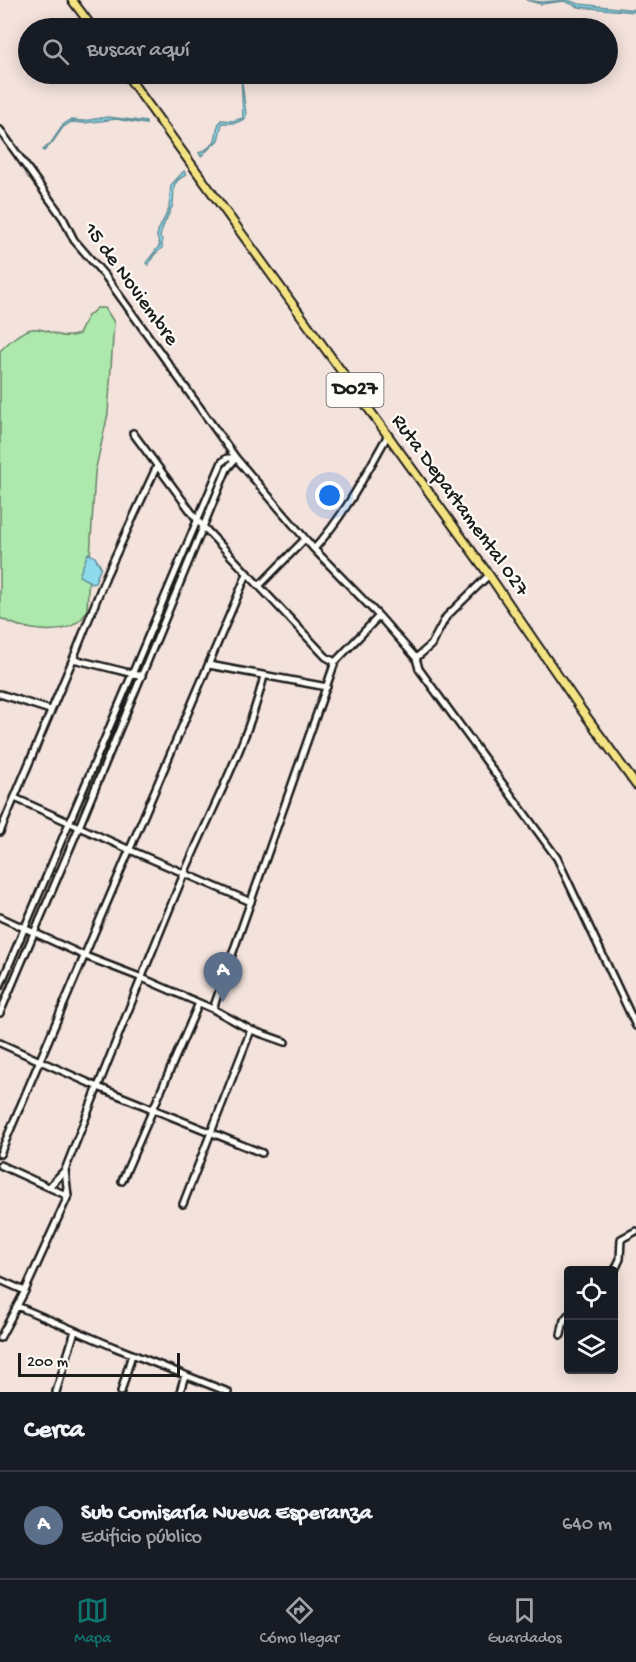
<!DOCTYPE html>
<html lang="es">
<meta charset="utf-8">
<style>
body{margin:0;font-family:"Gochi Hand",sans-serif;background:#242831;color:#f1f3f6}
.controls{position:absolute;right:18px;bottom:18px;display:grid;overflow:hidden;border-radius:6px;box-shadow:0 3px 15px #0003}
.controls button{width:54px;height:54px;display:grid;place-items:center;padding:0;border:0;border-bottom:2px solid #363941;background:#171b24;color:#f1f3f6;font:30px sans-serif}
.scale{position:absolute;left:18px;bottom:15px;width:162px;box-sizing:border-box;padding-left:6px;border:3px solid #1c1c1c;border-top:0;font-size:16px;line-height:21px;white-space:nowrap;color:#1c1c1c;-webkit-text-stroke:4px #fdfcf7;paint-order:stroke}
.you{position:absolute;left:330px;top:496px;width:21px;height:21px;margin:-15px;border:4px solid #fff;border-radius:50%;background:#1a73e8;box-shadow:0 0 0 9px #1a73e833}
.badge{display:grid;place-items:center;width:39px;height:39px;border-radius:50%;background:#0f766e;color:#fff;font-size:20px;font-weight:700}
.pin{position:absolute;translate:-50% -50px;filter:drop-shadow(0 2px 3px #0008)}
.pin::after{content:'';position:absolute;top:32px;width:21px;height:18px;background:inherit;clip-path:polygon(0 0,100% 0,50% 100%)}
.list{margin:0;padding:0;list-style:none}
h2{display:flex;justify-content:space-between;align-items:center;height:78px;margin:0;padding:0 24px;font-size:26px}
h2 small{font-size:20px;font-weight:400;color:#9ea1a6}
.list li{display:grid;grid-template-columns:39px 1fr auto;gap:18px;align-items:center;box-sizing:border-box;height:108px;padding:0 24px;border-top:2px solid #363941}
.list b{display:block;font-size:22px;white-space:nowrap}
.list p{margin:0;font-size:20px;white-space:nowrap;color:#9ea1a6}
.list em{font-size:20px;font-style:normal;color:#9ea1a6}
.icon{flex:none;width:33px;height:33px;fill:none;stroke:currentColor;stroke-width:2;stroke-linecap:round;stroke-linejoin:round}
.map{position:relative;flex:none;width:636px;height:1392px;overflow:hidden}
.search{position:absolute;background:#171b24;box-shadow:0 3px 15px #0003;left:18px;right:18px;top:18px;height:66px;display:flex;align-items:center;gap:15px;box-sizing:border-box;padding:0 21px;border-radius:33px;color:#9ea1a6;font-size:22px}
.sheet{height:186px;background:#171b24}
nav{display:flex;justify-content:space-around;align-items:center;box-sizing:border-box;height:84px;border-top:2px solid #363941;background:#171b24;font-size:16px;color:#9ea1a6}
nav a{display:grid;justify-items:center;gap:3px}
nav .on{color:#0f766e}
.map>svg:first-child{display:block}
</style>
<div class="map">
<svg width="636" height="1392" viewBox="0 0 636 1392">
<rect width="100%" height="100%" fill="#f4e2dc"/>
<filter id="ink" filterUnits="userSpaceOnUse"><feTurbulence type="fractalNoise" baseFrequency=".0167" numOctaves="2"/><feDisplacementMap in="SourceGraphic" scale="12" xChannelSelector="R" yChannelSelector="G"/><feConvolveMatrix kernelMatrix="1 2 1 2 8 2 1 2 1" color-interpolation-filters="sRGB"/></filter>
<g filter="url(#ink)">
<path fill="#ade8ad" stroke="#648264" stroke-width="1.5" d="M 97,308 L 105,308 L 114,322 L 108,414 L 95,472 L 87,609 C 85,613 83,619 79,621 C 59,638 21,629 0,618 L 0,351 C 8,343 20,331 32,329 C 49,327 59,342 79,334 L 88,316 Z"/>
<path fill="#8edbed" stroke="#608f99" stroke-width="1.5" d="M 526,0 L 541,2 L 567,0 L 579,4 L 636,10 L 636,12 L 579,7 L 564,1 L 541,4 Z
M 241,74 L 246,115 L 245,119 L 235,123 L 222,123 L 218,140 L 201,156 L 199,153 C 225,141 211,133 221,120 L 233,121 L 243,118 Z
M 108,117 L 146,122 L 146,124 L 116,119 L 84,123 L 71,122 L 63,127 L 52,143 L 44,151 L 43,150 L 51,143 L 63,125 L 70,120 L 83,121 Z
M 184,171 L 186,175 C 166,184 178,195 171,209 C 167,219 162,225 160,237 L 162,240 L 162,248 L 154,255 L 148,265 L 146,263 L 160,245 L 157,237 L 158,231 L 169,209 L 171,185 Z
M 88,553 L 95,557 L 101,567 L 95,582 L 92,583 L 79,576 Z"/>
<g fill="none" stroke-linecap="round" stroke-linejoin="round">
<defs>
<path id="minor" d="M 0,130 L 63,218 L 74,240 L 106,277 L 236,458 L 314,549 C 345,515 365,475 388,435
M 133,433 L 198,521 L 326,657 L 335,662
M 314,549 L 379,616 L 416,658 L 431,645 L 446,617 L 489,575
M 259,586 L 305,539
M 416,658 L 419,669 L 557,858 L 636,1026
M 73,659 L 106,576 L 157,466
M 209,665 L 327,687
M 0,694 L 50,710
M 15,798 L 130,850 L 251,902
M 0,832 L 73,659 L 142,676
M 0,917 L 85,956 L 142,978 L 213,1009 L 251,1030 L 183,1204
M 0,986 L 222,462 L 227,458 L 236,458
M 213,1009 L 335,662 L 379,616
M 0,1013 L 79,827 L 227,469 L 236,458
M 251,1030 L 285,1042
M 0,1043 L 98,1087 L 262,1153
M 0,1154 L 247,574
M 0,1165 L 68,1196 L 65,1170
M 122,1181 L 199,1003
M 49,1187 L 65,1170 C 104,1071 143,972 184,874 C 212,808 247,745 264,676
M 614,1272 L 620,1259 L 621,1239 L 636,1231
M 0,1280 L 25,1291
M 17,1306 L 114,1347 L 228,1392
M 561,1335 L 564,1320 L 568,1315
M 0,1338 L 25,1291 L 68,1196
M 56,1392 L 75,1331
M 121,1392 L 132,1354
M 180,1392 L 185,1375"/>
<path id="major" d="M 72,0 L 93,28
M 126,74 L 489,575 L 581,709 L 636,785"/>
</defs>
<use href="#minor" stroke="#1c1c1c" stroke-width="10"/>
<use href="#major" stroke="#1c1c1c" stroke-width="11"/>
<use href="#minor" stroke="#fdfcf7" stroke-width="5"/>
<use href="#major" stroke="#f4e382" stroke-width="7"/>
</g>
</g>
<g text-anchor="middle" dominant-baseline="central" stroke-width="4.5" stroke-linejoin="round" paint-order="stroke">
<rect fill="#fdfcf7" stroke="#605f5e" stroke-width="1.5" x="326.5" y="373" width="57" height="34" rx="4.5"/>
<g font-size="20" font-weight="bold" fill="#1c1c1c">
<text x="355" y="390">D027</text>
</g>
<g font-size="21" fill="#1c1c1c" stroke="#fdfcf7">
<text transform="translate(130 285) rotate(54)">15 de Noviembre</text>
<text transform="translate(459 506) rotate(54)">Ruta Departamental 027</text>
</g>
</g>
</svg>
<div class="controls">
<button><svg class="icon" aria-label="locate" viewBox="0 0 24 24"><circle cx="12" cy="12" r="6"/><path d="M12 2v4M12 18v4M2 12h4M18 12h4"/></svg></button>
<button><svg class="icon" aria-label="layers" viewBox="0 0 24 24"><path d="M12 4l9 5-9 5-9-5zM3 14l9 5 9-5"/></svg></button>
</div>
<div class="scale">200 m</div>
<div class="you"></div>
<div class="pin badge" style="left:223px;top:1002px;background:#5c6f8a">A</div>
<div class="search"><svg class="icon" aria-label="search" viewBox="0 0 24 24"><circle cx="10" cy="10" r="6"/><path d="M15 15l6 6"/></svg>Buscar aquí</div>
</div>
<section class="sheet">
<h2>Cerca<small></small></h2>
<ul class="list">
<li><span class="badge" style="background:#5c6f8a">A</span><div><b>Sub Comisaría Nueva Esperanza</b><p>Edificio público</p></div><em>640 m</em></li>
</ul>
</section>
<nav>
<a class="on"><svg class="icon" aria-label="map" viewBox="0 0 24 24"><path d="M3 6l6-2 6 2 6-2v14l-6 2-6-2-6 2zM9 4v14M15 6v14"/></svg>Mapa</a>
<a><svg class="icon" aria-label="directions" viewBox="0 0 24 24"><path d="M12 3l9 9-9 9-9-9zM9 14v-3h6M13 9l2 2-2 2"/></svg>Cómo llegar</a>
<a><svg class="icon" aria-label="saved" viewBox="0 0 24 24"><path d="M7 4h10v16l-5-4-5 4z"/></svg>Guardados</a>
</nav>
